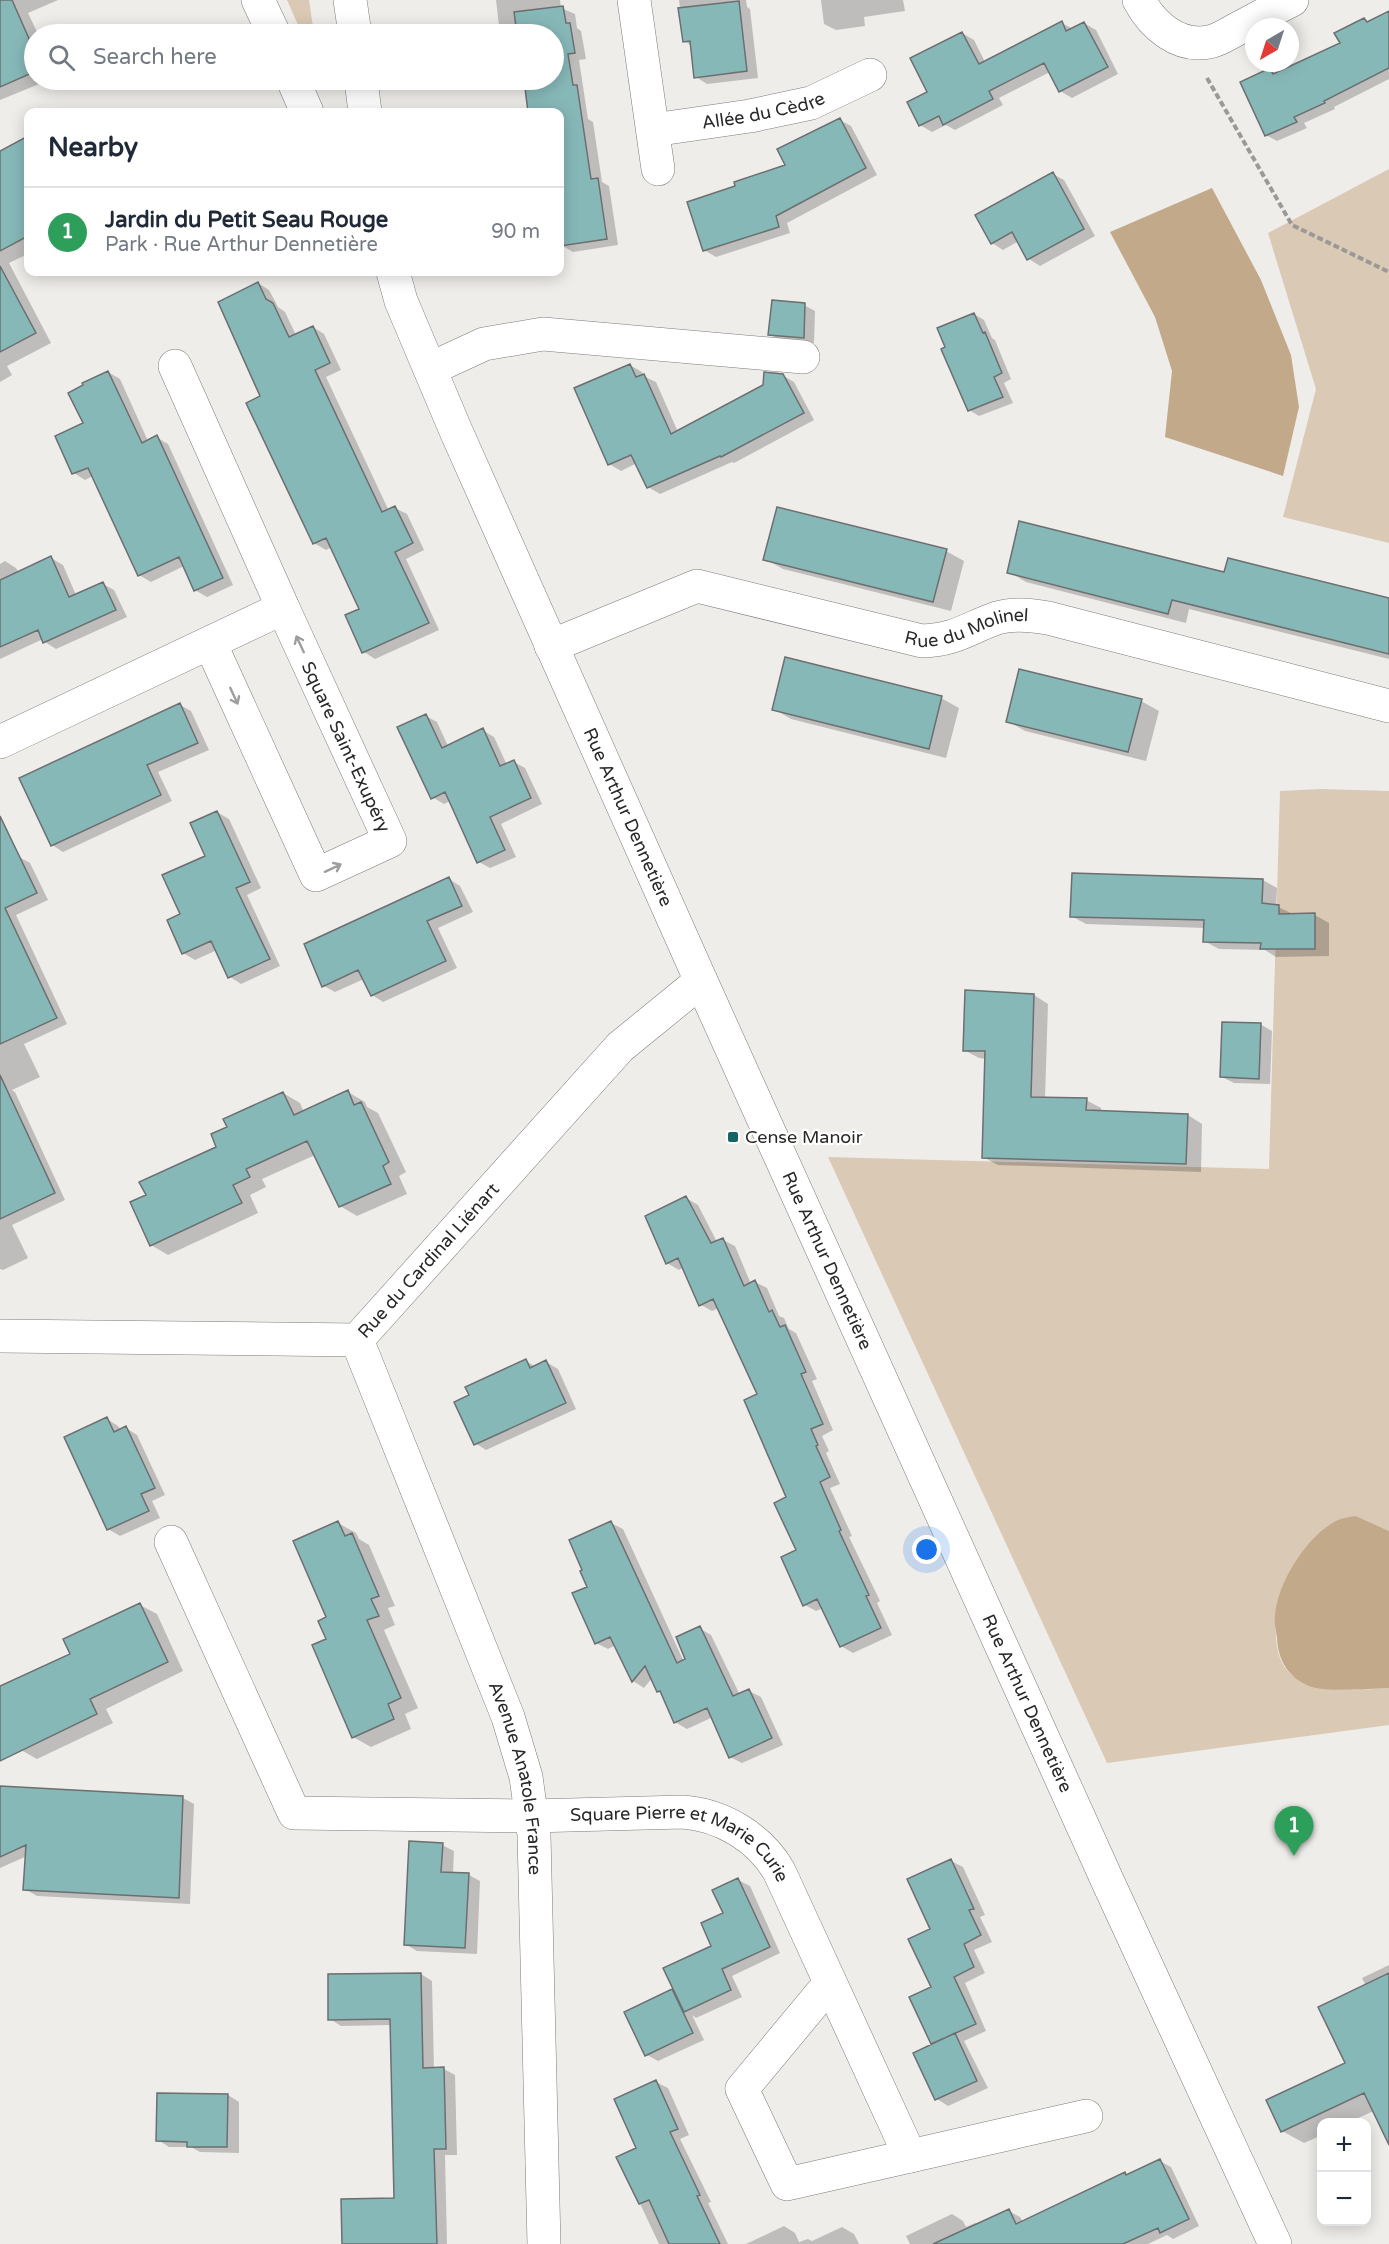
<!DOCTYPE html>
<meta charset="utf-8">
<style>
body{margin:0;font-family:"Varela Round",sans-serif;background:#f2f2f3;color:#1f2937}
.controls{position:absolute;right:18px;bottom:18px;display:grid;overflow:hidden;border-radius:12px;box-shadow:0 3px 15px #0003}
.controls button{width:54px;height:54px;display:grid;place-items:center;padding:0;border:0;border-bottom:2px solid #e0e1e3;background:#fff;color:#1f2937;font:30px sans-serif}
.compass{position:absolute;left:1245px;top:18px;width:54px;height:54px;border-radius:50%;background:#fff;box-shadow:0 3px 15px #0003;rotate:219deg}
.you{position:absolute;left:927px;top:1550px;width:21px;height:21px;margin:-15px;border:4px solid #fff;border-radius:50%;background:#1a73e8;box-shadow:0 0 0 9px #1a73e833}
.badge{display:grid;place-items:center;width:39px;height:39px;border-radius:50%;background:#176567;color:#fff;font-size:20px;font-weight:700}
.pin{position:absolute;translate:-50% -50px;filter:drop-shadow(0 2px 3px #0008)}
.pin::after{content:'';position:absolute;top:32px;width:21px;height:18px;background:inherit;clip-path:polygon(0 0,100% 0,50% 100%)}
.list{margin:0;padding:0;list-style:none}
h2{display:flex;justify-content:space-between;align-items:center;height:78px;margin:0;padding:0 24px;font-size:26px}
h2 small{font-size:20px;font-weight:400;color:#747a83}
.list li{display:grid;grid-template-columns:39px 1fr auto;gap:18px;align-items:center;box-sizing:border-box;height:90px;padding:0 24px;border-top:2px solid #e0e1e3}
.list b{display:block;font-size:22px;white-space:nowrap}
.list p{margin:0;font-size:20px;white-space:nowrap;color:#747a83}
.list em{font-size:20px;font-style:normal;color:#747a83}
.icon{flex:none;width:33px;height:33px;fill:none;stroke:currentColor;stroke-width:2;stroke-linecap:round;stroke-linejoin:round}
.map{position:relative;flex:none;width:1389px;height:2244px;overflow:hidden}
.search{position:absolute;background:#fff;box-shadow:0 3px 15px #0003;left:24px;top:24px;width:540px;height:66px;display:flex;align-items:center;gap:15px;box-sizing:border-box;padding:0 21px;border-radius:33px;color:#747a83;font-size:22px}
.panel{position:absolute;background:#fff;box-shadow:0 3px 15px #0003;left:24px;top:108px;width:540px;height:168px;border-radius:12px}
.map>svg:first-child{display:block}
</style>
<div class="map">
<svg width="1389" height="2244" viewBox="0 0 1389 2244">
<rect width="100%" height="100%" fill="#efedea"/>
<path fill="#dac9b4" d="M 287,0 L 309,0 L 314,34 L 302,34 Z
M 1389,169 L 1389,543 L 1283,517 L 1316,389 L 1268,233 Z
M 1321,789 L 1389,791 L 1389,1531 L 1356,1516 L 1275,1616 C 1276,1630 1275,1645 1280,1658 C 1294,1697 1356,1690 1389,1688 L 1389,1725 L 1107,1763 L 828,1157 L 1269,1169 L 1280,791 Z"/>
<path fill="#c2a98a" d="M 1212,188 L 1261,280 L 1291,355 L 1299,407 L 1283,476 L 1165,437 L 1172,371 L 1155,317 L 1110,232 Z
M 1356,1516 L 1389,1531 L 1389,1688 C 1371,1689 1328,1692 1312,1687 C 1289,1679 1278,1661 1277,1638 C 1276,1631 1274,1623 1275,1615 C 1278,1582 1306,1538 1334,1522 C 1341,1518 1349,1517 1356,1516 Z"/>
<path fill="#0003" d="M 0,0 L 58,0 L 28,13 L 38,34 L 34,34 L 34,80 L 49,80 L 0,100 Z
M 496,0 L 560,0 L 561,8 L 575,14 L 577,28 L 581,31 L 586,59 L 579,60 L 588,119 L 593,122 L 602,182 L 609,186 L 618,245 L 573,252 L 561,245 L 560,112 L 530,112 L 525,80 L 554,80 L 554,34 L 500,34 Z
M 679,0 L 746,0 L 747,7 L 750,9 L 758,78 L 707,84 L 696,77 L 692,46 L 684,41 Z
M 821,0 L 903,0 L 905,11 L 864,17 L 865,26 L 836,30 L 824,24 Z
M 1389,12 L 1389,79 L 1334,107 L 1335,109 L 1304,123 L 1307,128 L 1277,141 L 1266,135 L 1270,70 L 1277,74 L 1342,44 L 1364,19 L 1369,23 Z
M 1062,23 L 1073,29 L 1084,23 L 1096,30 L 1118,74 L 1072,98 L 1060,91 L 1050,72 L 999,98 L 1003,105 L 955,130 L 946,125 L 932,132 L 920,125 L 929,92 L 962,33 L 974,40 L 985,62 Z
M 840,120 L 851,126 L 877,175 L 787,223 L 790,233 L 716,257 L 704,250 L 737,187 L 787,166 Z
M 28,138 L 28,254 L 9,263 L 51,343 L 7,366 L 12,375 L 0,382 L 0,159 L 7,149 Z
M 1053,174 L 1064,180 L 1095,236 L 1040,266 L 1029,259 L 1019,241 L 1003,250 L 992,243 Z
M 258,283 L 269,290 L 278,307 L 285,312 L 296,335 L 313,327 L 324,334 L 341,370 L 326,377 L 389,511 L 395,508 L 407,514 L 424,550 L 406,559 L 439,630 L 375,659 L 364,652 L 361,609 L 332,547 L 326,550 L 314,543 L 262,396 Z
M 804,305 L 815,311 L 814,343 L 780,340 L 770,334 Z
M 974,314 L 984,320 L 992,338 L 995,340 L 1011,379 L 1004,383 L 1013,403 L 979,416 L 969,410 L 947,348 Z
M 630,365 L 642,372 L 643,376 L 656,382 L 678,432 L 782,375 L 794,382 L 814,420 L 734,463 L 732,462 L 660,494 L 648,487 L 637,463 L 621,471 L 609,464 Z
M 108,372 L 120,379 L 148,441 L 156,437 L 168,444 L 233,585 L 207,597 L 195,590 L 184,566 L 151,582 L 139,575 L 93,476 L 85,480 L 74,473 L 85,424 Z
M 946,551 L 964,561 L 951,611 L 783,569 L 765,559 Z
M 51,558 L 63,565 L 76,595 L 103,584 L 114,590 L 127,617 L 56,649 L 45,642 L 43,639 L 0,659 L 0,564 L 5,561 L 16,568 L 19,573 Z
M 1009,572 L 1225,574 L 1389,600 L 1389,659 L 1189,609 L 1186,623 L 1026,582 Z
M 941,698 L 959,708 L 946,758 L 791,719 L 774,709 Z
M 1141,701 L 1159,711 L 1146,761 L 1025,731 L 1008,721 Z
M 180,705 L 191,711 L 209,750 L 158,772 L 172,801 L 63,852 L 52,845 Z
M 426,716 L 437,722 L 448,746 L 482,730 L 494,737 L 507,765 L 514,762 L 525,768 L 542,804 L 501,824 L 516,857 L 490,868 L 479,862 L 450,801 L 444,804 L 432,797 Z
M 217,812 L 229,819 L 261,888 L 247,895 L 280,966 L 241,984 L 230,977 L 217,950 L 195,960 L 183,953 L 182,915 L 207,856 Z
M 19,857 L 30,863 L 48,900 L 16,915 L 67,1024 L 24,1044 L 40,1077 L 12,1090 L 15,1092 L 65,1200 L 12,1225 L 28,1258 L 3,1270 L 0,1269 L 0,866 Z
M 449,879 L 460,886 L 473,912 L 438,928 L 457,968 L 383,1002 L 372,995 L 364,979 L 335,992 L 324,986 Z
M 1263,880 L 1277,888 L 1276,906 L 1293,914 L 1315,915 L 1329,923 L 1329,956 L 1276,957 L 1265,950 L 1219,949 L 1204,941 L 1205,928 L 1086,924 L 1071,916 Z
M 1034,995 L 1048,1004 L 1045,1099 L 1086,1100 L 1101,1108 L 1101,1112 L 1188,1115 L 1202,1124 L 1201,1172 L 998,1165 L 983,1157 L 986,1059 L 979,1058 L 964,1050 Z
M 1260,1024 L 1272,1031 L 1270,1084 L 1234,1083 L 1222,1077 Z
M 348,1092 L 365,1102 L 367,1107 L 378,1113 L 406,1172 L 399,1176 L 407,1194 L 357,1216 L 340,1206 L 315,1155 L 262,1179 L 266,1187 L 250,1195 L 258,1213 L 168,1255 L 151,1245 L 148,1196 L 218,1147 L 229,1128 L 283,1093 L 300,1103 L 304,1112 Z
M 686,1198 L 698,1205 L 717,1242 L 723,1240 L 735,1246 L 751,1284 L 755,1282 L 767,1288 L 779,1316 L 784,1318 L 789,1329 L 796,1333 L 817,1379 L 812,1381 L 833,1430 L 822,1436 L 829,1451 L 826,1453 L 840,1484 L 830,1488 L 852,1536 L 849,1537 L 880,1601 L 877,1603 L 892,1635 L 853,1653 L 841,1646 L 823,1608 L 816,1611 L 805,1605 L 788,1497 L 759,1395 L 719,1308 L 712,1311 L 701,1305 L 684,1267 L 679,1270 L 667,1263 Z
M 526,1361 L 536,1367 L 546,1362 L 558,1369 L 576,1409 L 486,1450 L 475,1443 L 471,1396 Z
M 107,1419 L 118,1426 L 121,1430 L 126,1428 L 137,1435 L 165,1495 L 152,1501 L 160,1518 L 120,1536 L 108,1529 Z
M 338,1523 L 356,1533 L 359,1539 L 369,1545 L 395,1606 L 388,1608 L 395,1625 L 384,1630 L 418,1708 L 405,1714 L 411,1729 L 371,1747 L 353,1737 L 328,1640 L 328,1618 Z
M 611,1523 L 623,1529 L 684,1662 L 687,1660 L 699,1628 L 711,1635 L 740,1695 L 749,1691 L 761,1697 L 783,1745 L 742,1763 L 730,1757 L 713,1717 L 687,1729 L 675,1722 L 662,1694 L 658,1691 L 652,1678 L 644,1688 L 633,1681 L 616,1645 L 608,1649 L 596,1643 L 589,1587 Z
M 140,1605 L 157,1614 L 183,1671 L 106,1709 L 113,1723 L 37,1759 L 21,1750 L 0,1705 L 0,1688 L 72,1655 Z
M 183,1798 L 194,1804 L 190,1904 L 37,1896 L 25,1889 L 27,1856 L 0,1868 L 0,1818 Z
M 442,1845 L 454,1851 L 453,1874 L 469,1875 L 480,1881 L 477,1954 L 417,1951 L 405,1944 Z
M 951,1861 L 963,1867 L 985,1915 L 980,1917 L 992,1942 L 974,1950 L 985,1973 L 965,1983 L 986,2031 L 964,2041 L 988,2088 L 948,2106 L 937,2099 L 935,2044 L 932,2043 L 932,1930 Z
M 738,1880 L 750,1886 L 780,1953 L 732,1976 L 742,1997 L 696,2018 L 692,2015 L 704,2040 L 658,2061 L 647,2055 L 672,1991 L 677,1994 L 713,1947 Z
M 1389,1965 L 1389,2142 L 1374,2111 L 1349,2122 L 1322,2122 L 1322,2135 L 1304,2143 L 1282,2131 L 1347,2064 L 1366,1986 L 1362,1978 Z
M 421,1974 L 432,1981 L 434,2069 L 444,2069 L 455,2075 L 457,2155 L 445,2155 L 447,2244 L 344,2244 L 396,2199 L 391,2025 L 341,2026 L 330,2019 Z
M 656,2082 L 668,2088 L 689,2135 L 680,2139 L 711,2202 L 708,2203 L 728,2244 L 659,2244 L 618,2157 L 638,2148 Z
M 228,2095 L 239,2102 L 239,2153 L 200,2152 L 191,2147 L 169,2147 L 158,2140 Z
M 1160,2161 L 1171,2167 L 1199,2226 L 1173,2239 L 1167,2235 L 1148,2244 L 910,2244 L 906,2236 L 952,2214 L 963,2221 L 966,2227 L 975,2223 L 978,2225 L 1009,2211 L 1020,2217 L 1023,2222 L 1125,2174 L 1128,2176 Z
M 784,2226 L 795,2233 L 799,2242 L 808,2239 L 812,2241 L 842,2227 L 854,2234 L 859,2244 L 746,2244 Z"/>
<path fill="#87b8b8" stroke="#6c6f6f" stroke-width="1.5" d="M 0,0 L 12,0 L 34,50 L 34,72 L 0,87 Z
M 739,1 L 747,71 L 694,78 L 690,41 L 683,42 L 678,8 Z
M 563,6 L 566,23 L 570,23 L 575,53 L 568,54 L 573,85 L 577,85 L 591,179 L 598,178 L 607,239 L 560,246 L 560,112 L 528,112 L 524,80 L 554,80 L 554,34 L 517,34 L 514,12 Z
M 1389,11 L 1389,68 L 1324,101 L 1325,103 L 1294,117 L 1297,122 L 1265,136 L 1240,82 L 1270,68 L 1273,74 L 1340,43 L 1334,33 L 1364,18 L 1367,22 Z
M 1062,21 L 1066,31 L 1084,22 L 1108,67 L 1059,92 L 1044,63 L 989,91 L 993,99 L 943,125 L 939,116 L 919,126 L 907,102 L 927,92 L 910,58 L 962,32 L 979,64 Z
M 840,118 L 866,168 L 776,216 L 779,227 L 703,251 L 687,202 L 735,186 L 734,182 L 785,165 L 777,149 Z
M 28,136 L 28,236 L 0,251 L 0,151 Z
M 1053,172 L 1084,229 L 1027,260 L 1012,232 L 991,244 L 975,215 Z
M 0,266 L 36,333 L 0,352 Z
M 258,282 L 266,299 L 273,303 L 289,337 L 313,326 L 330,363 L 315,370 L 382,512 L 395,506 L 413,543 L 395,552 L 429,623 L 362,653 L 345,615 L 359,609 L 326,538 L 313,544 L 246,403 L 260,396 L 218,302 Z
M 772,300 L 805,303 L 804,338 L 768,335 Z
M 974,313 L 983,333 L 985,332 L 1002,373 L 994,377 L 1003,397 L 968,411 L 941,349 L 945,347 L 937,328 Z
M 630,364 L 636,377 L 644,374 L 671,434 L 763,385 L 764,372 L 783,374 L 804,413 L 721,457 L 720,456 L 647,488 L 631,455 L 608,465 L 574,388 Z
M 108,371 L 142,443 L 157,435 L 223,578 L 194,591 L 179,557 L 138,576 L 88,468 L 72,474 L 55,436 L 83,423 L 68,393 L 83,385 L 82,383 Z
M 777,507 L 947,549 L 933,602 L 763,560 Z
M 1019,521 L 1224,572 L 1228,558 L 1389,598 L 1389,654 L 1172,600 L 1168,614 L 1007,573 Z
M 51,556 L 69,597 L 103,582 L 116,610 L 43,643 L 38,630 L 0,647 L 0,580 Z
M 785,657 L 942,696 L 929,749 L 772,710 Z
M 1019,669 L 1142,699 L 1128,752 L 1006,722 Z
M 180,703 L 198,743 L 147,765 L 161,795 L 51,846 L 19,778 Z
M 426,714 L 442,748 L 483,728 L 500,766 L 514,760 L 531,798 L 490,817 L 505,850 L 477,863 L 445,792 L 431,799 L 397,727 Z
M 217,811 L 250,882 L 236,888 L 270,959 L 228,978 L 211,941 L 182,954 L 167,920 L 180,914 L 162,875 L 205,856 L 190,823 Z
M 0,816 L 37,893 L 5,908 L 57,1018 L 0,1044 Z
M 1072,873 L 1263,879 L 1262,903 L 1279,905 L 1279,914 L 1315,913 L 1315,949 L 1260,949 L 1261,943 L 1203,942 L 1204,920 L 1070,917 Z
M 449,877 L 462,906 L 427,921 L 446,961 L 371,996 L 358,970 L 322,987 L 304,944 Z
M 965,990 L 1034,994 L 1031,1097 L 1087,1098 L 1086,1110 L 1188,1114 L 1186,1164 L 982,1158 L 985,1051 L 963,1051 Z
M 1222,1022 L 1261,1023 L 1259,1079 L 1220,1077 Z
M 0,1075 L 55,1193 L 0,1219 Z
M 348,1090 L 354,1105 L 361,1102 L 389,1162 L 383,1166 L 391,1184 L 339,1207 L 307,1141 L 246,1169 L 250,1177 L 233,1185 L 242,1203 L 150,1246 L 130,1202 L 146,1195 L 139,1182 L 216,1147 L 211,1134 L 227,1127 L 223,1119 L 283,1092 L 294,1115 Z
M 686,1196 L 711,1243 L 723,1238 L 744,1286 L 755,1280 L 769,1312 L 772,1310 L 780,1327 L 785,1325 L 806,1372 L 801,1374 L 823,1424 L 811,1429 L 818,1445 L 816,1446 L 830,1477 L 820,1482 L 841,1530 L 839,1531 L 869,1595 L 866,1596 L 881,1628 L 840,1647 L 817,1599 L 803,1606 L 781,1557 L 796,1550 L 774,1503 L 786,1497 L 744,1400 L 757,1394 L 713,1299 L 699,1306 L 678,1258 L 666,1264 L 645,1216 Z
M 526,1359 L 530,1368 L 546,1360 L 566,1403 L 474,1445 L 454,1402 L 469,1395 L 465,1387 Z
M 107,1417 L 114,1432 L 126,1426 L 155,1488 L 141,1494 L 149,1511 L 107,1530 L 64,1437 Z
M 338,1521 L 345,1536 L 352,1533 L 379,1596 L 371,1599 L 379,1616 L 367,1620 L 401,1698 L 388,1704 L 394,1719 L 352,1738 L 312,1645 L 326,1639 L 318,1621 L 326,1617 L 293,1541 Z
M 611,1521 L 677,1663 L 685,1659 L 676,1637 L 700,1626 L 733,1696 L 749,1689 L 772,1738 L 729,1758 L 707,1708 L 674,1723 L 660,1691 L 657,1692 L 645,1666 L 632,1682 L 610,1637 L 595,1644 L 572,1593 L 587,1587 L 580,1571 L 582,1570 L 569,1540 Z
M 140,1603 L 168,1662 L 90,1699 L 97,1714 L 0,1761 L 0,1686 L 70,1654 L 63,1639 Z
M 0,1786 L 183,1796 L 179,1898 L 23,1890 L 26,1845 L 0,1857 Z
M 409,1841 L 443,1843 L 441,1872 L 469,1873 L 465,1948 L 404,1945 Z
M 951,1859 L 974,1909 L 969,1910 L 981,1935 L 964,1944 L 974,1967 L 954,1977 L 976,2024 L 931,2044 L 909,1997 L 931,1987 L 908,1939 L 930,1929 L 907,1879 Z
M 738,1878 L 770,1947 L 722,1969 L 731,1990 L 684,2012 L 663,1968 L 711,1946 L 701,1923 L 723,1913 L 712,1890 Z
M 421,1973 L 423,2068 L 444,2067 L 446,2149 L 434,2149 L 437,2244 L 342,2244 L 341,2199 L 394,2198 L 390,2019 L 328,2020 L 328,1974 Z
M 1389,1973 L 1389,2145 L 1364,2093 L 1281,2132 L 1266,2100 L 1345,2063 L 1318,2007 Z
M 672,1989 L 693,2033 L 645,2056 L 624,2012 Z
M 955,2033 L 977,2081 L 935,2100 L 913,2053 Z
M 656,2080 L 678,2129 L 670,2132 L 700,2195 L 697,2196 L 720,2244 L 669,2244 L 649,2200 L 639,2204 L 616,2157 L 636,2148 L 614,2099 Z
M 157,2093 L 228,2094 L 227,2147 L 187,2147 L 187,2142 L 156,2141 Z
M 1160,2159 L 1189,2219 L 1160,2233 L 1158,2228 L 1123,2244 L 933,2244 L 1009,2209 L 1016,2224 L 1125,2172 L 1126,2175 Z"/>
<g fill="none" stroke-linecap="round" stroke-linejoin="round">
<defs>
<g id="minor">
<path d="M 258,0 L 274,34"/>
<path d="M 634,0 L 658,169"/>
<path d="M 1139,0 C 1152,25 1178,48 1209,42 C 1220,40 1229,33 1239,28 C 1256,19 1274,9 1292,0"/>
<path d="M 293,80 L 307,112"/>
<path id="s1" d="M 653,130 L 750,116 L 811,103 L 870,75"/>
<path d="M 430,369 L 484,344 L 543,334 L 803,357"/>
<path d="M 210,643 L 316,875 L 390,841 L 283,608"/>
<path id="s2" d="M 551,646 L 697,586 L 922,641 C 956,640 968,628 997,618 C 1014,613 1031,615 1048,618 L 1389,706"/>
<path d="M 0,742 L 283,608 L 175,366"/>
<path id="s3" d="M 0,1336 L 357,1340 L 620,1047 L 701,981"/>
<path id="s4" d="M 357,1340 L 508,1717 L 526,1777 L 534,1835 L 544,2244"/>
<path id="s5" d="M 171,1542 L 294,1813 L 532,1816 L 683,1812 C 722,1815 759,1837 779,1871 L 910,2156"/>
<path d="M 830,1983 L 742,2089 L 787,2184 L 1086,2116"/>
</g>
<g id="tertiary">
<path d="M 350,0 L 355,34"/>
<path d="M 361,80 L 365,112"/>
<path id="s6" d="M 393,272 L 401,301 L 456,431 L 701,981 L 1108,1882 L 1275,2244"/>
</g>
</defs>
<use href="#minor" stroke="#7e7c7a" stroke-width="34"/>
<use href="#tertiary" stroke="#7e7c7a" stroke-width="34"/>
<path stroke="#9a9997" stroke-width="4" stroke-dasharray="6 3" stroke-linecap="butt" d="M 1207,78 L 1292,225 L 1389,272"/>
<use href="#minor" stroke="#fff" stroke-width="33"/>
<use href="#tertiary" stroke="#fff" stroke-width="33"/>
</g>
<defs><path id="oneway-shaft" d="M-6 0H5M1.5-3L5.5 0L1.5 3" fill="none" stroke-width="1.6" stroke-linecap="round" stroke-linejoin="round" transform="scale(1.5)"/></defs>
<g stroke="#9f9e9e">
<use href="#oneway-shaft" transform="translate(300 644) rotate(-115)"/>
<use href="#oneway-shaft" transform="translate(234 696) rotate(65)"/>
<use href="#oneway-shaft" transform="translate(333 868) rotate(-25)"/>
</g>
<rect fill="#176567" stroke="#fff" stroke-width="2" x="727" y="1131" width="12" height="12" rx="3"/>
<g text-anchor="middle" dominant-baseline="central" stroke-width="4.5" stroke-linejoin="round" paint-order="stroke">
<g font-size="18" fill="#292827" stroke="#fff">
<text stroke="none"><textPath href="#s1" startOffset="112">Allée du Cèdre</textPath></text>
<text stroke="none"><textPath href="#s2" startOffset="436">Rue du Molinel</textPath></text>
<text transform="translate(346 747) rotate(65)">Square Saint-Exupéry</text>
<text stroke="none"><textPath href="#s6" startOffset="594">Rue Arthur Dennetière</textPath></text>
<text stroke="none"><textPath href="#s3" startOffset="464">Rue du Cardinal Liénart</textPath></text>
<text stroke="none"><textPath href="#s6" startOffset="1080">Rue Arthur Dennetière</textPath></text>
<text stroke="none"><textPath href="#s6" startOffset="1566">Rue Arthur Dennetière</textPath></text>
<text stroke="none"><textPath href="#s4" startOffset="468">Avenue Anatole France</textPath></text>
<text stroke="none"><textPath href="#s5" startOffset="694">Square Pierre et Marie Curie</textPath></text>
</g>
<g font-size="18" fill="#292827" stroke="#fff" text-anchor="start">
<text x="745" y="1137">Cense Manoir</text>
</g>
</g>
</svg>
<div class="controls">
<button>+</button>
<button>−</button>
</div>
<svg class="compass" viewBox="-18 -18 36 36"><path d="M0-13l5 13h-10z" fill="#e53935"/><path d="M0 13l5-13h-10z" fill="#747a83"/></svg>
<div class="you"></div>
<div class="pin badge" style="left:1294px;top:1856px;background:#2e9e5b">1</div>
<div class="search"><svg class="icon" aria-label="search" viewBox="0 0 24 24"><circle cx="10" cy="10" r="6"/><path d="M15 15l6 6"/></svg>Search here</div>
<section class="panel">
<h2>Nearby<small></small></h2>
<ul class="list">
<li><span class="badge" style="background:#2e9e5b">1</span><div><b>Jardin du Petit Seau Rouge</b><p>Park · Rue Arthur Dennetière</p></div><em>90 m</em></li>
</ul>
</section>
</div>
